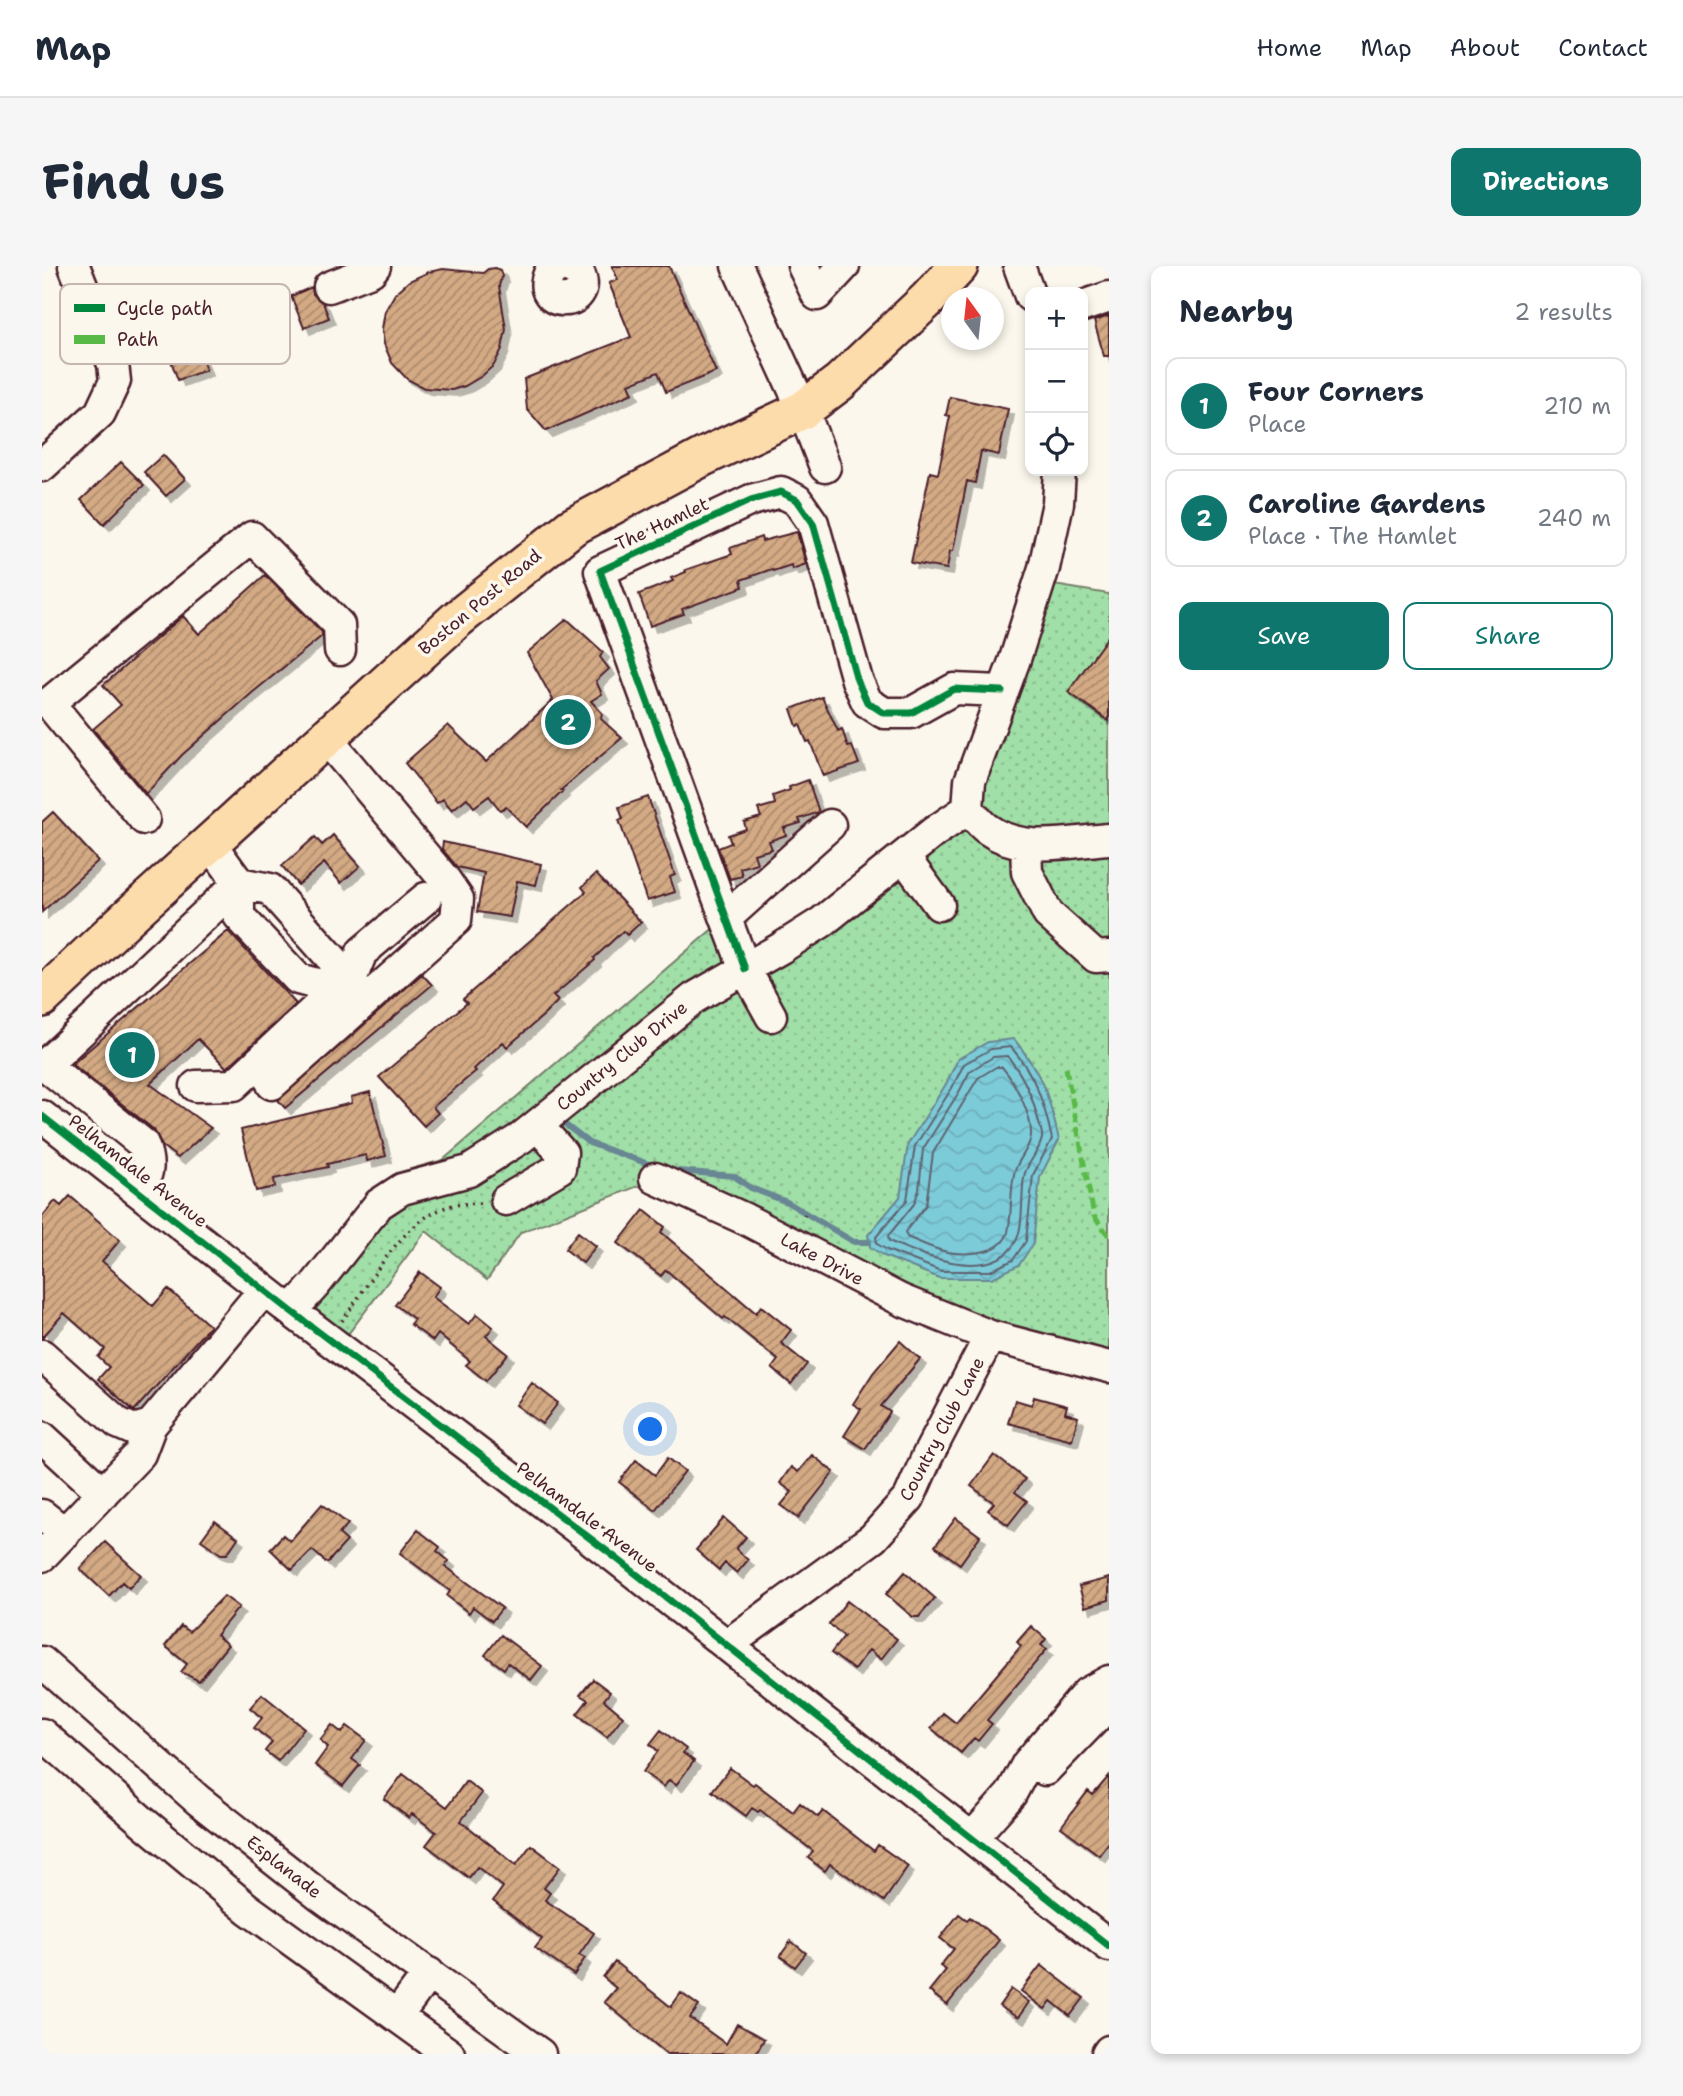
<!DOCTYPE html>
<meta charset="utf-8">
<style>
body{margin:0;font-family:"Shantell Sans",sans-serif;background:#f6f6f7;color:#1f2937}
.controls{position:absolute;right:21px;top:21px;display:grid;overflow:hidden;border-radius:14px;box-shadow:0 4px 10px #0003}
.controls button{width:63px;height:63px;display:grid;place-items:center;padding:0;border:0;border-bottom:2px solid #e0e1e3;background:#fff;color:#1f2937;font:35px sans-serif}
.compass{position:absolute;left:899px;top:21px;width:63px;height:63px;border-radius:50%;background:#fff;box-shadow:0 4px 10px #0003;rotate:345deg}
.you{position:absolute;left:609px;top:1164px;width:24px;height:24px;margin:-18px;border:5px solid #fff;border-radius:50%;background:#1a73e8;box-shadow:0 0 0 10px #1a73e833}
.badge{display:grid;place-items:center;width:46px;height:46px;border-radius:50%;background:#0f766e;color:#fff;font-size:23px;font-weight:700}
.pin{position:absolute;translate:-50% -50%;border:4px solid #fff;box-shadow:0 2px 7px #0006}
.list{margin:0;padding:0;list-style:none}
h2{display:flex;justify-content:space-between;align-items:center;height:91px;margin:0;padding:0 28px;font-size:30px}
h2 small{font-size:23px;font-weight:400;color:#747a83}
.list li{display:grid;grid-template-columns:46px 1fr auto;gap:21px;align-items:center;box-sizing:border-box;height:98px;margin:0 14px 14px;padding:0 14px;border:2px solid #e0e1e3;border-radius:14px}
.list b{display:block;font-size:26px;white-space:nowrap}
.list p{margin:0;font-size:23px;white-space:nowrap;color:#747a83}
.list em{font-size:23px;font-style:normal;color:#747a83}
.actions{display:flex;gap:14px;padding:21px 28px}
.actions a{flex:1;padding:16px 0;border:2px solid #0f766e;border-radius:14px;text-align:center;font-size:24px;color:#0f766e}
.actions .main{background:#0f766e;color:#fff}
.icon{flex:none;width:38px;height:38px;fill:none;stroke:currentColor;stroke-width:2;stroke-linecap:round;stroke-linejoin:round}
.map{position:relative;flex:none;width:1067px;height:1788px;overflow:hidden;border-radius:14px}
header{display:flex;align-items:center;gap:42px;box-sizing:border-box;height:98px;padding:0 35px;background:#fff;border-bottom:2px solid #e0e1e3}
header strong{font-size:33px}
nav{display:flex;gap:38px;margin-inline-start:auto;font-size:24px}
.intro{display:flex;align-items:center;justify-content:space-between;box-sizing:border-box;height:168px;padding:0 42px}
h1{margin:0;font-size:49px}
.button{padding:18px 32px;border-radius:14px;background:#0f766e;color:#fff;font-size:24px;font-weight:700}
main{display:flex;gap:42px;padding:0 42px}
aside{flex:1;background:#fff;border-radius:14px;box-shadow:0 4px 10px #0003}
.map>svg:first-child{display:block}
</style>
<header>
<strong>Map</strong>
<nav><a>Home</a><a>Map</a><a>About</a><a>Contact</a></nav>
</header>
<div class="intro"><h1>Find us</h1><a class="button">Directions</a></div>
<main>
<div class="map">
<svg width="1067" height="1788" viewBox="0 0 1067 1788">
<defs>
<pattern id="grass-dots" width="8" height="8" patternUnits="userSpaceOnUse" patternTransform="scale(1.75)"><rect width="8" height="8" fill="#a0dfa7"/><path d="M2 2h.1M6 6h.1" fill="none" stroke="#8bbf90" stroke-width="1.8" stroke-linecap="round"/></pattern>
<pattern id="water-waves" width="16" height="10" patternUnits="userSpaceOnUse" patternTransform="scale(1.75)"><rect width="16" height="10" fill="#7ccbd9"/><path d="M0 5q4-4 8 0t8 0" fill="none" stroke="#6daeba"/></pattern>
<pattern id="building-hatch" width="6" height="6" patternUnits="userSpaceOnUse" patternTransform="scale(1.75)"><rect width="6" height="6" fill="#d3aa84"/><path d="M-1 1l2-2M0 6l6-6M5 7l2-2" fill="none" stroke="#ad8a6c"/></pattern>
<filter id="shadow"><feDropShadow dx="6" dy="6" stdDeviation="0" flood-color="#0004"/></filter>
</defs>
<rect width="100%" height="100%" fill="#fbf7ec"/>
<filter id="ink" filterUnits="userSpaceOnUse"><feTurbulence type="fractalNoise" baseFrequency=".0143" numOctaves="2"/><feDisplacementMap in="SourceGraphic" scale="14" xChannelSelector="R" yChannelSelector="G"/><feConvolveMatrix kernelMatrix="1 2 1 2 8 2 1 2 1" color-interpolation-filters="sRGB"/></filter>
<g filter="url(#ink)">
<path fill="url(#grass-dots)" stroke="#757f69" stroke-width="2" d="M 1000,317 L 1067,328 L 1067,1085 L 954,1057 L 805,998 L 629,907 L 479,966 L 445,1014 L 384,965 L 294,1084 L 235,1037 L 355,907 L 401,894 L 681,654 L 705,709 L 931,540 Z"/>
<path fill="url(#water-waves)" stroke="#688693" stroke-width="2" d="M 972,773 C 1001,809 1007,830 1017,874 L 998,911 L 991,978 L 977,999 L 950,1012 L 897,1012 L 842,990 L 828,981 L 826,969 L 858,931 L 866,878 L 904,818 L 916,793 L 946,776 Z"/>
<g fill="none" stroke-linecap="round" stroke-linejoin="round">
<path stroke="#5e6471" stroke-width="2" d="M 969,781 C 994,810 1002,837 1010,873 L 991,909 L 984,975 L 971,994 L 948,1005 L 899,1005 L 845,984 L 835,978 L 834,971 L 865,934 L 873,880 L 910,822 L 922,798 L 949,783 Z
M 965,790 C 982,809 991,832 997,857 C 998,861 1001,868 1000,872 C 998,886 984,897 982,911 C 979,928 982,960 974,975 C 951,1018 880,990 847,975 L 846,970 L 872,938 L 877,924 L 881,883 L 917,826 L 928,805 L 951,791 Z
M 954,801 L 960,801 C 973,816 990,849 989,869 C 989,882 974,895 972,908 C 968,927 970,948 966,966 C 960,989 923,989 905,986 C 891,983 877,976 865,971 L 863,966 L 884,939 L 891,887 L 936,812 Z"/>
<path stroke="#688693" stroke-width="6" d="M 525,860 L 547,877 L 615,901
M 625,904 L 692,910 L 709,922 L 745,936 L 812,976 L 827,976"/>
</g>
<path fill="url(#building-hatch)" stroke="#4a1f2b" stroke-width="2" filter="url(#shadow)" d="M 570,0 L 627,0 L 674,106 L 624,126 L 616,106 L 587,118 L 591,127 L 504,165 L 485,143 L 482,113 L 589,71 L 567,17 L 576,14 Z
M 453,2 L 458,4 L 460,10 L 457,20 L 464,63 L 460,83 L 452,99 L 440,110 L 423,120 L 410,124 L 382,122 L 365,113 L 350,97 L 342,78 L 340,63 L 343,45 L 353,28 L 367,15 L 387,6 L 401,3 L 441,7 L 446,3 Z
M 270,21 L 271,28 L 281,37 L 287,52 L 262,62 L 249,30 Z
M 1067,50 L 1067,90 L 1062,90 L 1052,55 Z
M 150,65 L 164,104 L 136,114 L 125,84 L 132,82 L 128,73 Z
M 908,131 L 966,143 L 957,189 L 939,185 L 933,217 L 925,215 L 911,285 L 908,285 L 905,303 L 869,297 L 888,206 L 896,208 L 908,150 L 904,149 Z
M 121,189 L 143,213 L 124,230 L 102,206 Z
M 79,196 L 102,219 L 62,258 L 39,234 Z
M 755,266 L 764,298 L 750,303 L 749,299 L 731,305 L 730,303 L 699,314 L 701,321 L 640,343 L 642,348 L 608,360 L 597,328 L 631,315 L 629,312 L 644,306 L 643,304 L 690,288 L 688,282 L 719,271 L 720,275 Z
M 223,309 L 280,366 L 280,370 L 210,427 L 140,489 L 104,528 L 51,463 L 79,439 L 61,419 L 141,350 L 157,368 Z
M 525,353 L 561,386 L 558,391 L 567,403 L 554,415 L 560,428 L 549,435 L 560,447 L 559,453 L 580,472 L 519,524 L 521,525 L 484,561 L 464,541 L 458,544 L 447,530 L 432,541 L 425,532 L 410,544 L 401,533 L 395,537 L 363,497 L 406,459 L 444,496 L 511,434 L 485,387 Z
M 1067,369 L 1067,455 L 1026,426 Z
M 780,431 L 796,465 L 800,463 L 806,481 L 810,480 L 817,498 L 781,510 L 768,475 L 765,476 L 758,459 L 755,460 L 749,443 Z
M 766,514 L 777,546 L 757,553 L 759,557 L 742,562 L 744,569 L 727,575 L 730,583 L 712,588 L 715,597 L 698,602 L 700,610 L 688,613 L 676,582 L 689,577 L 686,569 L 704,563 L 702,556 L 719,551 L 716,543 L 733,538 L 731,530 L 748,524 L 747,521 Z
M 606,531 L 633,609 L 628,611 L 633,626 L 605,635 L 577,554 L 581,553 L 577,541 Z
M 11,546 L 56,595 L 0,646 L 0,556 Z
M 291,569 L 318,600 L 299,617 L 282,597 L 256,619 L 240,600 L 273,571 L 280,579 Z
M 401,576 L 499,598 L 494,619 L 475,615 L 468,651 L 435,646 L 442,607 L 415,601 L 400,583 Z
M 554,608 L 599,656 L 585,669 L 581,665 L 552,692 L 553,694 L 511,730 L 516,735 L 502,749 L 465,781 L 461,776 L 432,803 L 434,805 L 391,841 L 396,847 L 382,860 L 337,811 L 425,737 L 421,733 L 544,626 L 540,621 Z
M 186,665 L 254,738 L 185,802 L 156,773 L 108,818 L 169,862 L 136,892 L 120,880 L 112,864 L 30,798 Z
M 380,708 L 390,719 L 243,842 L 236,834 Z
M 328,826 L 344,890 L 325,895 L 324,889 L 285,898 L 286,901 L 232,913 L 233,921 L 214,925 L 199,864 L 310,837 L 309,831 Z
M 28,930 L 78,974 L 60,995 L 111,1040 L 126,1023 L 168,1060 L 92,1145 L 56,1113 L 67,1101 L 56,1091 L 63,1083 L 22,1047 L 0,1072 L 0,951 L 13,935 L 19,940 Z
M 602,944 L 623,961 L 619,966 L 714,1047 L 719,1040 L 749,1064 L 739,1077 L 765,1098 L 749,1118 L 730,1102 L 736,1094 L 683,1051 L 681,1053 L 624,1004 L 619,1010 L 576,977 Z
M 536,966 L 554,980 L 541,997 L 523,983 Z
M 378,1006 L 398,1021 L 391,1031 L 427,1058 L 435,1048 L 451,1061 L 444,1070 L 466,1088 L 444,1115 L 424,1099 L 428,1095 L 396,1068 L 391,1075 L 368,1058 L 372,1053 L 353,1039 Z
M 858,1075 L 878,1093 L 839,1140 L 848,1146 L 823,1183 L 802,1170 L 819,1143 L 811,1138 L 831,1107 Z
M 490,1117 L 516,1137 L 500,1158 L 474,1139 Z
M 992,1131 L 1025,1140 L 1023,1147 L 1036,1151 L 1030,1174 L 966,1157 L 973,1134 L 990,1139 Z
M 770,1189 L 792,1206 L 756,1252 L 739,1239 L 750,1226 L 738,1217 L 749,1201 L 756,1206 Z
M 952,1189 L 983,1213 L 973,1226 L 985,1235 L 966,1259 L 946,1244 L 952,1237 L 929,1220 Z
M 626,1192 L 643,1205 L 613,1244 L 577,1216 L 594,1194 L 613,1209 Z
M 280,1238 L 306,1258 L 297,1268 L 305,1275 L 285,1297 L 270,1284 L 250,1304 L 228,1283 L 241,1269 L 248,1275 Z
M 682,1252 L 704,1271 L 694,1283 L 706,1294 L 695,1307 L 683,1297 L 677,1304 L 654,1284 Z
M 914,1252 L 938,1270 L 918,1298 L 893,1280 Z
M 173,1255 L 196,1272 L 185,1288 L 179,1288 L 159,1274 Z
M 376,1264 L 398,1281 L 395,1285 L 407,1295 L 403,1300 L 460,1342 L 450,1355 L 431,1341 L 427,1347 L 405,1330 L 408,1325 L 358,1287 Z
M 63,1276 L 99,1309 L 87,1322 L 80,1316 L 67,1330 L 38,1303 Z
M 863,1306 L 893,1332 L 877,1351 L 871,1351 L 844,1328 Z
M 1067,1312 L 1067,1334 L 1043,1341 L 1037,1320 Z
M 182,1330 L 197,1341 L 174,1369 L 186,1379 L 157,1415 L 139,1406 L 145,1398 L 123,1380 L 139,1360 L 147,1366 Z
M 805,1335 L 855,1373 L 839,1393 L 827,1384 L 812,1404 L 789,1387 L 802,1370 L 787,1358 Z
M 989,1360 L 1004,1373 L 999,1379 L 1005,1383 L 945,1454 L 950,1458 L 936,1475 L 932,1472 L 919,1487 L 889,1462 L 901,1447 L 914,1457 L 979,1380 L 975,1376 Z
M 459,1369 L 500,1400 L 489,1414 L 466,1397 L 462,1403 L 443,1389 Z
M 551,1413 L 568,1426 L 562,1434 L 581,1450 L 565,1471 L 535,1448 L 546,1434 L 538,1429 Z
M 220,1428 L 262,1462 L 236,1495 L 223,1485 L 230,1476 L 212,1462 L 220,1452 L 208,1442 Z
M 290,1459 L 300,1467 L 305,1460 L 324,1474 L 310,1493 L 318,1499 L 301,1520 L 273,1499 L 286,1481 L 278,1474 Z
M 619,1464 L 644,1483 L 641,1487 L 652,1495 L 634,1519 L 627,1514 L 622,1521 L 601,1506 L 616,1485 L 608,1478 Z
M 688,1502 L 711,1519 L 713,1517 L 751,1546 L 758,1537 L 776,1551 L 781,1545 L 832,1585 L 836,1579 L 866,1600 L 842,1635 L 788,1598 L 783,1605 L 766,1592 L 771,1585 L 718,1544 L 716,1546 L 710,1542 L 704,1550 L 670,1525 Z
M 361,1508 L 405,1541 L 424,1515 L 440,1527 L 419,1555 L 474,1599 L 489,1579 L 518,1601 L 502,1622 L 508,1627 L 503,1634 L 552,1667 L 537,1689 L 543,1692 L 532,1709 L 493,1682 L 500,1673 L 451,1635 L 461,1621 L 435,1601 L 427,1612 L 384,1579 L 394,1566 L 370,1548 L 367,1552 L 342,1533 Z
M 1067,1510 L 1067,1576 L 1057,1589 L 1019,1561 L 1046,1525 L 1051,1529 Z
M 917,1648 L 925,1654 L 928,1651 L 957,1674 L 905,1739 L 887,1725 L 904,1704 L 898,1700 L 912,1683 L 898,1672 Z
M 749,1675 L 764,1687 L 753,1701 L 738,1690 Z
M 573,1696 L 629,1741 L 639,1727 L 657,1740 L 648,1752 L 684,1778 L 695,1758 L 722,1773 L 714,1788 L 625,1788 L 562,1736 L 574,1722 L 561,1711 Z
M 999,1699 L 1042,1732 L 1028,1750 L 1009,1735 L 1003,1743 L 979,1725 Z
M 969,1723 L 987,1736 L 976,1752 L 957,1740 Z"/>
<g fill="none" stroke-linecap="round" stroke-linejoin="round">
<defs>
<path id="minor" d="M 518,0 L 507,8 C 492,44 553,42 537,7 L 525,0
M 695,0 L 761,144 L 783,201
M 761,0 L 775,29 L 802,0
M 977,0 L 988,30
M 287,21 L 329,5 L 333,0
M 1041,40 L 1067,31
M 0,200 L 58,147 L 73,115 L 71,98 L 32,0
M 926,543 L 928,515 L 973,393 L 1002,302 L 1016,237 L 1018,205
M 926,543 C 932,550 938,558 945,563 C 980,588 1026,576 1067,573
M 102,553 L 7,437 L 210,271 L 297,359 L 298,384
M 168,577 L 197,617 L 197,650 L 256,713 L 294,723 L 292,695 L 228,623 L 197,617
M 984,579 L 985,606 L 1006,648 L 1054,691 L 1067,690
M 862,591 L 897,639
M 684,652 L 788,559
M 729,750 L 703,703 L 675,629 L 558,305 L 709,234 L 739,226 L 755,234 L 771,257 L 815,414 L 825,436 L 842,447 L 869,447 L 912,423 L 960,425
M 230,818 L 414,654 L 416,633 L 403,614 L 284,472
M 154,820 L 192,819 L 311,708 L 320,686 L 384,632
M 0,850 L 249,1045 L 574,1292 L 1067,1680
M 613,912 L 703,953 L 859,1034 L 948,1070 L 1067,1101
M 98,926 C 106,906 109,899 101,878 L 3,799 L 197,617
M 464,934 L 518,902 L 520,887 L 495,859
M 249,1045 L 273,1019 L 337,938 L 360,923 L 427,905 L 479,872 L 652,732 L 739,682 L 780,656 L 892,566 L 926,543
M 0,1089 L 76,1157 L 92,1164 L 109,1159 L 222,1024
M 0,1171 L 61,1227
M 0,1249 L 23,1267
M 0,1290 L 98,1188 L 109,1159
M 685,1379 L 831,1272 L 867,1232 L 885,1191 L 948,1070
M 0,1396 L 156,1534 L 278,1630 L 498,1788
M 0,1468 L 100,1555 L 206,1643 L 407,1788
M 1003,1504 L 1067,1438
M 930,1572 L 969,1528 L 985,1498 L 1045,1427 L 1067,1415
M 355,1750 L 387,1707
M 1065,1788 L 1067,1785"/>
<path id="major" d="M 0,732 L 85,652 L 414,354 L 530,261 L 661,191 L 761,144 L 798,116 L 886,33 L 917,0"/>
</defs>
<use href="#minor" stroke="#4a1f2b" stroke-width="35"/>
<use href="#major" stroke="#4a1f2b" stroke-width="42"/>
<path stroke="#4a1f2b" stroke-width="3.5" stroke-dasharray="2 5" stroke-linecap="butt" d="M 762,950 L 765,944
M 300,1055 C 327,1019 359,955 405,941 C 417,937 429,938 442,937"/>
<use href="#minor" stroke="#fbf7ec" stroke-width="30"/>
<use href="#major" stroke="#fddcac" stroke-width="37"/>
<path stroke="#58b947" stroke-width="5" stroke-dasharray="10 5" stroke-linecap="butt" d="M 1024,802 L 1052,950 L 1067,970"/>
<defs>
<path id="cycleway" d="M 703,703 L 558,305 L 709,234 L 739,226 L 755,234 L 771,257 L 815,414 L 825,436 L 842,447 L 869,447 L 912,423 L 960,425
M 0,850 L 249,1045 L 574,1292 L 1067,1680"/>
</defs>
<use href="#cycleway" stroke="#fbf7ec" stroke-width="11"/>
<use href="#cycleway" stroke="#00873e" stroke-width="7"/>
</g>
</g>
<g text-anchor="middle" dominant-baseline="central" stroke-width="7" stroke-linejoin="round" paint-order="stroke">
<g font-size="18" fill="#4a1f2b" stroke="#fbf7ec">
<text transform="translate(620 258) rotate(-25)">The Hamlet</text>
<text transform="translate(438 336) rotate(-40)">Boston Post Road</text>
<text transform="translate(580 790) rotate(-39)">Country Club Drive</text>
<text transform="translate(96 905) rotate(38)">Pelhamdale Avenue</text>
<text transform="translate(780 993) rotate(28)">Lake Drive</text>
<text transform="translate(900 1163) rotate(-62)">Country Club Lane</text>
<text transform="translate(545 1251) rotate(37)">Pelhamdale Avenue</text>
<text transform="translate(242 1601) rotate(38)">Esplanade</text>
</g>
</g>
<rect x="18" y="18" width="230" height="80" rx="10" fill="#fbf7ec" stroke="#c6b6b2" stroke-width="2"/>
<rect x="32" y="38" width="31" height="8" fill="#00873e"/>
<rect x="32" y="69" width="31" height="9" fill="#58b947"/>
<g font-size="19" fill="#4a1f2b">
<text x="75" y="49">Cycle path</text>
<text x="75" y="80">Path</text>
</g>
</svg>
<div class="controls">
<button>+</button>
<button>−</button>
<button><svg class="icon" aria-label="locate" viewBox="0 0 24 24"><circle cx="12" cy="12" r="6"/><path d="M12 2v4M12 18v4M2 12h4M18 12h4"/></svg></button>
</div>
<svg class="compass" viewBox="-18 -18 36 36"><path d="M0-13l5 13h-10z" fill="#e53935"/><path d="M0 13l5-13h-10z" fill="#747a83"/></svg>
<div class="you"></div>
<div class="pin badge" style="left:90px;top:789px">1</div>
<div class="pin badge" style="left:526px;top:456px">2</div>
</div>
<aside>
<h2>Nearby<small>2 results</small></h2>
<ul class="list">
<li><span class="badge">1</span><div><b>Four Corners</b><p>Place</p></div><em>210 m</em></li>
<li><span class="badge">2</span><div><b>Caroline Gardens</b><p>Place · The Hamlet</p></div><em>240 m</em></li>
</ul>
<div class="actions"><a class="main">Save</a><a>Share</a></div>
</aside>
</main>
